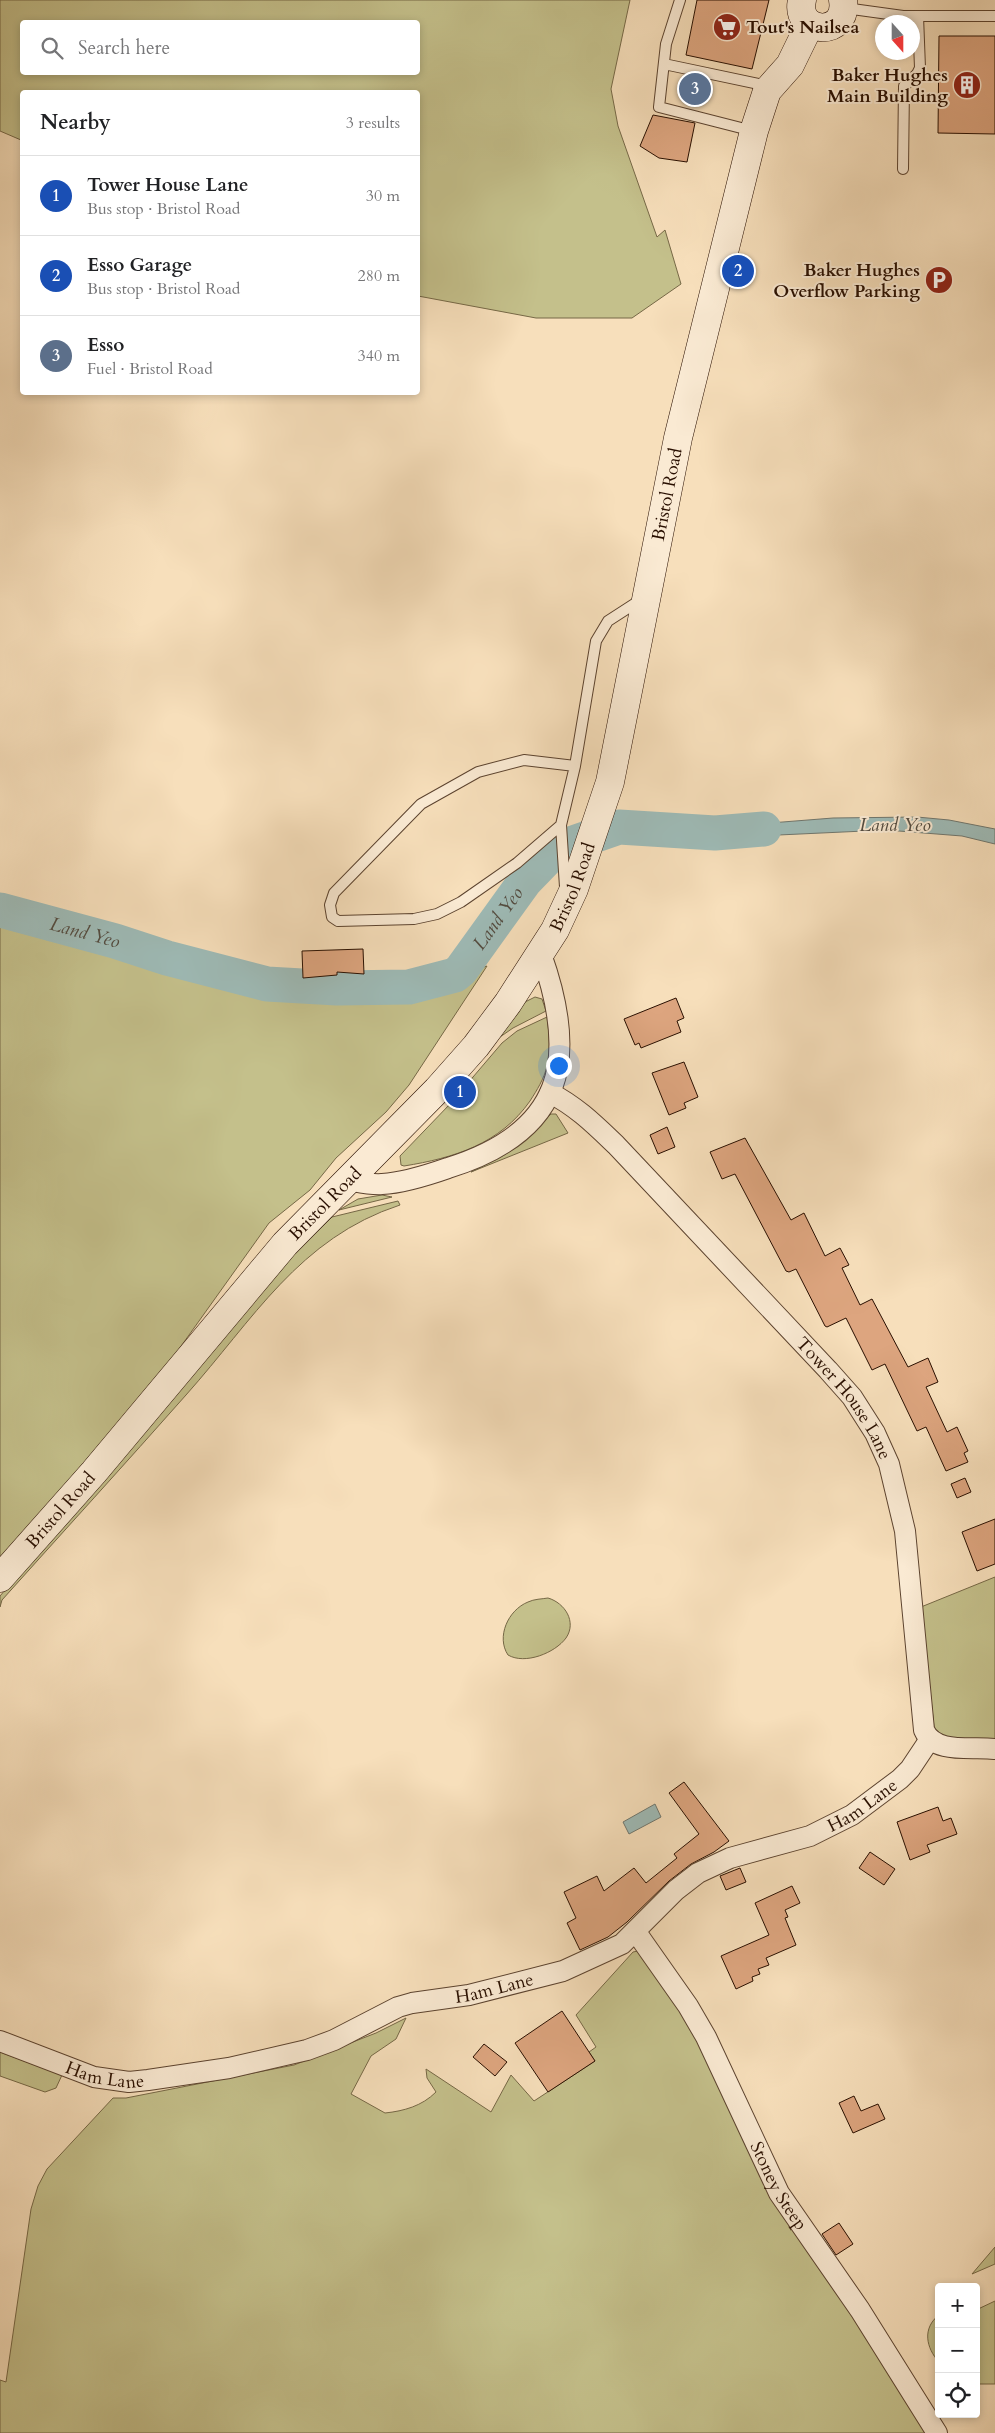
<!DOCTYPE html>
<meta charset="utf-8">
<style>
body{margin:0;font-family:Cardo,serif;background:#f2f2f2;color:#202124}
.controls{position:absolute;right:15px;bottom:15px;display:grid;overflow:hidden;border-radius:5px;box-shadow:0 2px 8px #0003}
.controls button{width:45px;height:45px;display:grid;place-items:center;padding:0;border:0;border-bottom:1px solid #e0e0e0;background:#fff;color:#202124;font:25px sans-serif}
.compass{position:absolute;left:875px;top:15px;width:45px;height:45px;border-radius:50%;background:#fff;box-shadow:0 2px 8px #0003;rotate:159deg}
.you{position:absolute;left:558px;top:1065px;width:18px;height:18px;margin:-12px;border:4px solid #fff;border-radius:50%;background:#1a73e8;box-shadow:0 0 0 8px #1a73e833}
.badge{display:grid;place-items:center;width:32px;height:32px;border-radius:50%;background:#8f2418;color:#fff;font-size:16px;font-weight:700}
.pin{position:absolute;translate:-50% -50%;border:2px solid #fff;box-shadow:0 1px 5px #0006}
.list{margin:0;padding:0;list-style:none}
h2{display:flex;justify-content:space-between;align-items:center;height:65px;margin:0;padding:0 20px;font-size:21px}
h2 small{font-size:16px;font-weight:400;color:#757577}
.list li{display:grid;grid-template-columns:32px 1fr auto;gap:15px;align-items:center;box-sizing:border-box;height:80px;padding:0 20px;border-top:1px solid #e0e0e0}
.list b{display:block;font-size:19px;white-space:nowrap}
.list p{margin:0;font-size:16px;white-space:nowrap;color:#757577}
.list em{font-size:16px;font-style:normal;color:#757577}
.icon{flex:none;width:28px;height:28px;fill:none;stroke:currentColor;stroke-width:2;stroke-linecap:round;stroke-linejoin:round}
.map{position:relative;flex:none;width:995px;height:2433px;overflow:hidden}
.search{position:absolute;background:#fff;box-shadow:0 2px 8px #0003;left:20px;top:20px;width:400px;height:55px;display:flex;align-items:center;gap:12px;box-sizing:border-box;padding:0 18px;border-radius:5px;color:#757577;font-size:19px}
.panel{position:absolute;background:#fff;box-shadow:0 2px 8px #0003;left:20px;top:90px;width:400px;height:305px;border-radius:5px}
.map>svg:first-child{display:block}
</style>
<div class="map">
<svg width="995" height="2433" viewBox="0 0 995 2433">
<rect width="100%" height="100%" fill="#f7dfbb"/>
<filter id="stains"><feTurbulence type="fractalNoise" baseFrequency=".004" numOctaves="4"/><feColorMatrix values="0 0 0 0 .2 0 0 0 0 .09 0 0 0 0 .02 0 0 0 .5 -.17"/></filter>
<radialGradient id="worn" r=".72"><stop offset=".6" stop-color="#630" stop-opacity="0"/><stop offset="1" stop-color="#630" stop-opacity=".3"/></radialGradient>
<path fill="#c4c08b" stroke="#766846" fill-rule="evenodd" d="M 0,0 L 630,0 L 611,89 L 618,126 L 657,237 L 665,230 L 681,284 L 632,318 L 536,318 L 418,296 L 418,92 L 22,92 L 22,141 L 21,140 L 0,131 ZM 22,22 L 418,22 L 418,72 L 22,72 Z
M 0,915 L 75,935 L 113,936 L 243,980 C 302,990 388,989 447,979 C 460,976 474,970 487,966 L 409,1085 L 386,1112 L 336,1158 L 310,1190 L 269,1223 L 164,1370 L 0,1559 Z
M 535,997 L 542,999 L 546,1011 L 513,1028 L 500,1037 L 525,1002 Z
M 547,1017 C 549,1033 551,1050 547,1066 C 544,1079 537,1090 530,1101 C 500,1144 454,1158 404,1166 L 401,1165 L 400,1156 L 450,1104 L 502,1043 L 517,1031 Z
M 551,1114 L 556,1114 L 568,1133 L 471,1172 L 501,1157 L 518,1146 Z
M 382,1195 L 392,1197 L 339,1210 L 358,1199 Z
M 398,1201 L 400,1205 C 299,1238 253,1320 186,1395 C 125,1464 63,1532 2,1600 L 0,1607 L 0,1596 L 278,1269 L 332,1217 Z
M 995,1577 L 995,1741 L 935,1736 L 921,1607 Z
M 548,1598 C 565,1603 577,1622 566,1638 C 555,1653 525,1665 508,1655 C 496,1637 508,1610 528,1602 C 534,1599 542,1599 548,1598 Z
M 638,1951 L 680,2006 L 862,2326 L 927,2433 L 0,2433 L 0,2380 L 6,2382 L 31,2209 L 38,2186 L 47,2169 L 113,2098 L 126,2098 L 294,2065 L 376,2033 L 406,2018 L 396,2039 L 371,2056 L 351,2094 L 385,2113 C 404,2111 422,2106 436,2092 L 427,2078 L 426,2069 L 491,2112 L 511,2075 L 534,2101 L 595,2061 L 589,2052 L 596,2047 L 576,2015 L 633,1952 Z
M 0,2052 L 62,2075 L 56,2088 L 45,2092 L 0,2076 Z
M 995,2247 L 995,2264 L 972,2274 Z
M 995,2301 L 995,2384 L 976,2384 L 976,2310 Z
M 939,2315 L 939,2362 C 926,2348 922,2328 939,2315 Z"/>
<path fill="#9ebbb7" stroke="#6f766e" d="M 917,817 L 949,820 L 995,829 L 995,844 L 962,836 L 886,830 L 714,838 L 717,823 L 745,825 L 833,818 Z
M 655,1804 L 661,1817 L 629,1834 L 623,1822 Z"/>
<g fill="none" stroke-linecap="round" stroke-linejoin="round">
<path stroke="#9ebbb7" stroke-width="35" id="s1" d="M 0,910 L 115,941 L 167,958 L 267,984 L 337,988 L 409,987 L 455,975 L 461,970 L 525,881 L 556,849 L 619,827 L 715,833 L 764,829"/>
</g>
<path fill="#dda57f" stroke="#290f00" d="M 697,0 L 769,0 L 752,69 L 686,55 Z
M 939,36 L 995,36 L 995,134 L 938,133 Z
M 653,115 L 695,123 L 687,162 L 659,158 L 640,146 Z
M 363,949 L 364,974 L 337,972 L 337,975 L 303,978 L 302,951 Z
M 676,998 L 684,1018 L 677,1021 L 681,1032 L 641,1048 L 639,1043 L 635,1045 L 624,1019 Z
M 684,1062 L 698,1097 L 684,1103 L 686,1108 L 669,1115 L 652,1073 Z
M 667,1127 L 675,1147 L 658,1154 L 650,1135 Z
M 745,1138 L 791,1220 L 804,1213 L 825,1256 L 840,1248 L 849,1265 L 842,1268 L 860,1305 L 872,1299 L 908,1367 L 928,1358 L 938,1382 L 926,1387 L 947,1432 L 957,1427 L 968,1451 L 964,1453 L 968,1462 L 946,1471 L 926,1427 L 917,1431 L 885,1364 L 872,1370 L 846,1318 L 827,1327 L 825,1326 L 796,1269 L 789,1272 L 786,1271 L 735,1174 L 722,1179 L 710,1152 Z
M 965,1478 L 971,1492 L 957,1498 L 951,1484 Z
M 995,1519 L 995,1564 L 977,1571 L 962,1532 Z
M 684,1782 L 729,1841 L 714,1852 L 691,1864 L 669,1881 L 627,1922 L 608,1937 L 580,1950 L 567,1923 L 576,1918 L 564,1892 L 597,1876 L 604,1891 L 634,1868 L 646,1883 L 677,1858 L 674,1854 L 699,1834 L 669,1793 Z
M 938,1807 L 943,1821 L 951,1818 L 957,1834 L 927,1845 L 930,1852 L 910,1860 L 897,1822 Z
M 870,1852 L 895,1869 L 884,1885 L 859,1868 Z
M 740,1868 L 746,1882 L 726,1890 L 720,1876 Z
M 792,1886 L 800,1903 L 785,1910 L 788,1917 L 785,1918 L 796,1945 L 766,1958 L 769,1965 L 758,1969 L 760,1974 L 752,1977 L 753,1981 L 736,1989 L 721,1956 L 769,1935 L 755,1903 Z
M 562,2011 L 595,2061 L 548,2092 L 515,2043 Z
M 484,2044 L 507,2062 L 495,2076 L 473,2057 Z
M 854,2096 L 861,2111 L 878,2104 L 885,2119 L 853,2133 L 839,2103 Z
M 839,2223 L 853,2244 L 836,2255 L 822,2234 Z"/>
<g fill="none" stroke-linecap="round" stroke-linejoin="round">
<defs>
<path id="service" d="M 680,0 L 666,44 L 659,107 L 753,131
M 845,8 L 903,16 L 995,16
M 664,64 L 768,86
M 903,169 L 904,86 L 917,74 L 920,68 L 918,16
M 561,825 L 517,863 L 461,902 L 437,914 L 414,919 L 338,921 L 332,917 L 330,905 L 334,893 L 421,804 L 478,772 L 524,760 L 575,766
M 565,887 L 561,825 L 575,766 L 596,641 L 608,621 L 642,599"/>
<g id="minor">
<path id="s2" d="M 550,1093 C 576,1106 595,1125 616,1145 L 828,1370 L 852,1397 L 875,1433 L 889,1464 L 905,1531 L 924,1730 C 935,1755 972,1746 995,1749"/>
<path d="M 348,1180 C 359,1182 371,1185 382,1184 C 404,1183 428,1175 448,1168 C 564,1132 579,1060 541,954"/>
<path id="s3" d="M 636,1932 L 688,2006 L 706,2037 L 779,2193 L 860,2310 L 937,2433"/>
<path id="s4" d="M 0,2041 L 94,2077 L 129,2082 L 148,2080 L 229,2068 L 307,2050 L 334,2040 L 398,2007 L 412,2003 L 469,1995 L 563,1971 L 622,1944 L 676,1890 L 698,1873 L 730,1858 L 810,1836 L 852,1815 L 900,1779 L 910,1769 L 930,1739"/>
</g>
<g id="secondary">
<path d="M 802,0 C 794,35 849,38 843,0"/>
<path id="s5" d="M 0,1578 L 94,1472 L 285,1244 L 437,1090 L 476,1046 L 508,1003 L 555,930 L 574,889 L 610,782 L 678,438 L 754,131 L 767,91 L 790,65 L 810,24"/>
</g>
</defs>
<use href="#service" stroke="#5c432f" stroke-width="12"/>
<use href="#minor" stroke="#5c432f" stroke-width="22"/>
<use href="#secondary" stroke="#290f00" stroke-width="29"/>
<use href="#service" stroke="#faead3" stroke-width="10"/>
<use href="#minor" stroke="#faead3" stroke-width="20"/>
<use href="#secondary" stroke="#faead3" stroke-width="28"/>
</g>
<defs>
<symbol id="supermarket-disc" viewBox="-11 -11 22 22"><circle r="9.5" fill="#8f2418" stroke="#faead3"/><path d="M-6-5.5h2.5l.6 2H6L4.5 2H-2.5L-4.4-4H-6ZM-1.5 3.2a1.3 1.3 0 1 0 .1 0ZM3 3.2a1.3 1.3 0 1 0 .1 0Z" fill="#fff"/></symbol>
<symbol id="building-disc" viewBox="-11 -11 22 22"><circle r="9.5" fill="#8f2418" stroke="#faead3"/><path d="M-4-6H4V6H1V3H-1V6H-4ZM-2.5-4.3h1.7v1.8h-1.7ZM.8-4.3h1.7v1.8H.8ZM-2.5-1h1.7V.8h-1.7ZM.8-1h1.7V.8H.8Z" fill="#fff"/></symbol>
<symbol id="parking-disc" viewBox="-11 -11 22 22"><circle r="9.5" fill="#8f2418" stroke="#faead3"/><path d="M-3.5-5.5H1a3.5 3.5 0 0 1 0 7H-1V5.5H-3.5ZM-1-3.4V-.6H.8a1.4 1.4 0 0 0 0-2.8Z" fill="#fff"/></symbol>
</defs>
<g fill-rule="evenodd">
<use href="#supermarket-disc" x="711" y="11" width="32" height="32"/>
<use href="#building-disc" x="951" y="69" width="32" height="32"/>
<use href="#parking-disc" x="923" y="264" width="32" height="32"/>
</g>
<g text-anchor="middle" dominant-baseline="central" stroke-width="4" stroke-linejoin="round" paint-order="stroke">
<g font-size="18" font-weight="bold" fill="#290f00" stroke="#faead3" text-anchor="end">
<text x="746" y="27" text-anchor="start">Tout's Nailsea</text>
<text x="948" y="75">Baker Hughes<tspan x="948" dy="21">Main Building</tspan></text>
<text x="920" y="270">Baker Hughes<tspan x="920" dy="21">Overflow Parking</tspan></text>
</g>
<g font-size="18" fill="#290f00" stroke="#faead3">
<text stroke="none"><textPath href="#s5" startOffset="1306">Bristol Road</textPath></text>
<text stroke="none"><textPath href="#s5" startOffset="901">Bristol Road</textPath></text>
<text stroke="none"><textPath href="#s5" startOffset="496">Bristol Road</textPath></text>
<text stroke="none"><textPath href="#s2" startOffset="426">Tower House Lane</textPath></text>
<text stroke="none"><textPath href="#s5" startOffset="91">Bristol Road</textPath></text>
<text stroke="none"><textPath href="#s4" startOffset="935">Ham Lane</textPath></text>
<text stroke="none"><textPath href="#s4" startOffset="516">Ham Lane</textPath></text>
<text stroke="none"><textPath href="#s4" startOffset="111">Ham Lane</textPath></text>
<text stroke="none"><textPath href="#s3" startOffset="292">Stoney Steep</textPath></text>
</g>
<g font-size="19" font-style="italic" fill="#524b40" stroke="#faead3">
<text x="895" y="825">Land Yeo</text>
<text stroke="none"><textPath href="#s1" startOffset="538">Land Yeo</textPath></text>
<text stroke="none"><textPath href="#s1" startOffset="88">Land Yeo</textPath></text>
</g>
</g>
<rect width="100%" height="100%" filter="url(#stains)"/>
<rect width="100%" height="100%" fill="url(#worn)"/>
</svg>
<div class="controls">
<button>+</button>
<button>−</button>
<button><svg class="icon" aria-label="locate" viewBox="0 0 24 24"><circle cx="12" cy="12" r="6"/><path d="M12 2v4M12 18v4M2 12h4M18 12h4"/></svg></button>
</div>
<svg class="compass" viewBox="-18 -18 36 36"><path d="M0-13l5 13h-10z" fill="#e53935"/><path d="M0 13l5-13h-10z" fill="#757577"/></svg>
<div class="you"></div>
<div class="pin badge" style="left:460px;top:1092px;background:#1a4fb4">1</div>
<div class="pin badge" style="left:738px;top:271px;background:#1a4fb4">2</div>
<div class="pin badge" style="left:695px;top:89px;background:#5c6f8a">3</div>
<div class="search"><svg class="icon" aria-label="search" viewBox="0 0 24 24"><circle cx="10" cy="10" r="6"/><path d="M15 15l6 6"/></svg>Search here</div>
<section class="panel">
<h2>Nearby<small>3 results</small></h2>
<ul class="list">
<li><span class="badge" style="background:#1a4fb4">1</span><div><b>Tower House Lane</b><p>Bus stop · Bristol Road</p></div><em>30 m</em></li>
<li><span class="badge" style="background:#1a4fb4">2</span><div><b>Esso Garage</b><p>Bus stop · Bristol Road</p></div><em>280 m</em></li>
<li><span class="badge" style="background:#5c6f8a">3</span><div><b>Esso</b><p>Fuel · Bristol Road</p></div><em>340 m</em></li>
</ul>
</section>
</div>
